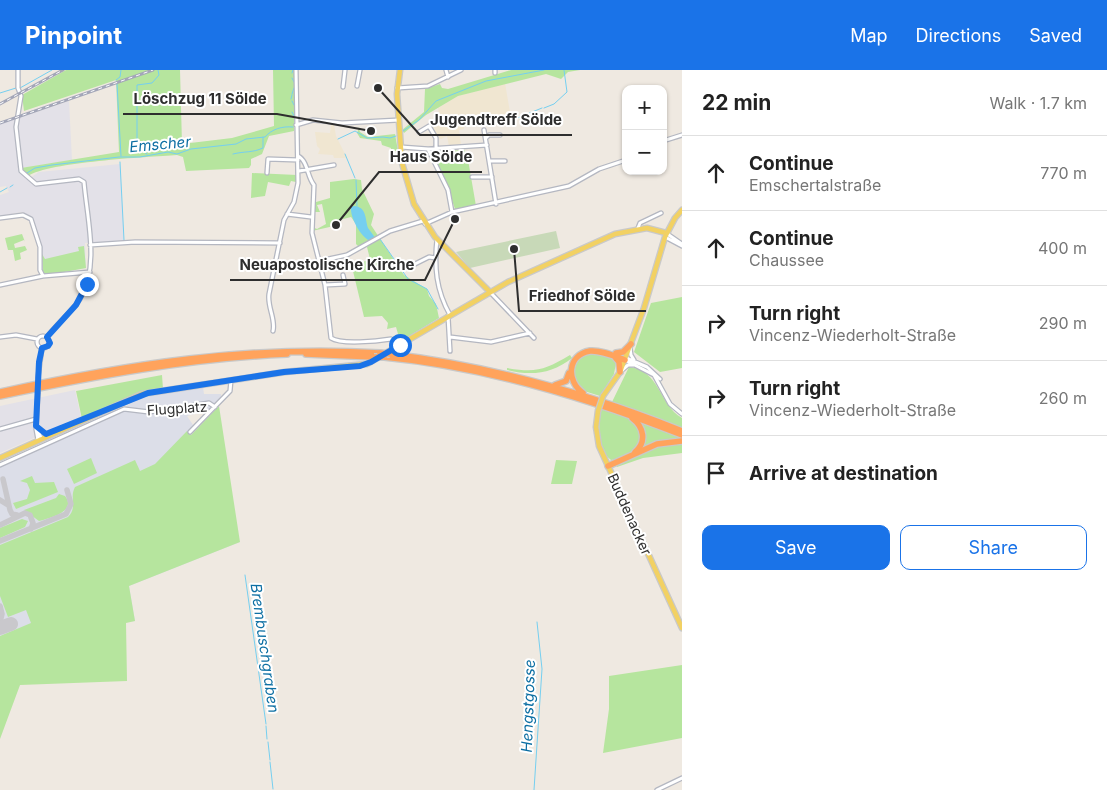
<!DOCTYPE html>
<meta charset="utf-8">
<style>
body{margin:0;font-family:Inter,sans-serif;background:#f2f2f2;color:#222}
.controls{position:absolute;right:15px;top:15px;display:grid;overflow:hidden;border-radius:10px;box-shadow:0 1px 4px #0004}
.controls button{width:45px;height:45px;display:grid;place-items:center;padding:0;border:0;border-bottom:1px solid #e0e0e0;background:#fff;color:#222;font:25px sans-serif}
.stop{position:absolute;width:15px;height:15px;margin:-11px;border:4px solid #1a73e8;border-radius:50%;background:#fff}
.stop.end{background:#1a73e8;border-color:#fff;box-shadow:0 1px 5px #0008}
.list{margin:0;padding:0;list-style:none}
h2{display:flex;justify-content:space-between;align-items:center;height:65px;margin:0;padding:0 20px;font-size:21px}
h2 small{font-size:16px;font-weight:400;color:#767676}
.list li{display:grid;grid-template-columns:32px 1fr auto;gap:15px;align-items:center;box-sizing:border-box;height:75px;padding:0 20px;border-top:1px solid #e0e0e0}
.list b{display:block;font-size:19px;white-space:nowrap}
.list p{margin:0;font-size:16px;white-space:nowrap;color:#767676}
.list em{font-size:16px;font-style:normal;color:#767676}
.actions{display:flex;gap:10px;padding:15px 20px}
.actions a{flex:1;padding:11px 0;border:1px solid #1a73e8;border-radius:10px;text-align:center;font-size:18px;color:#1a73e8}
.actions .main{background:#1a73e8;color:#fff}
.icon{flex:none;width:28px;height:28px;fill:none;stroke:currentColor;stroke-width:2;stroke-linecap:round;stroke-linejoin:round}
.map{position:relative;flex:none;width:682px;height:720px;overflow:hidden}
header{display:flex;align-items:center;gap:30px;box-sizing:border-box;height:70px;padding:0 25px;background:#1a73e8;color:#fff}
header strong{font-size:24px}
nav{display:flex;gap:28px;margin-inline-start:auto;font-size:18px}
main{display:flex}
aside{flex:1;background:#fff}
.map>svg:first-child{display:block}
</style>
<header>
<strong>Pinpoint</strong>
<nav><a>Map</a><a>Directions</a><a>Saved</a></nav>
</header>
<main>
<div class="map">
<svg width="682" height="720" viewBox="0 0 682 720">
<rect width="100%" height="100%" fill="#efe9e1"/>
<path fill="#e3e1e8" d="M 69,31 L 72,90 L 21,98 L 30,108 L 39,102 L 120,94 L 124,171 L 85,173 L 86,198 L 48,205 L 42,200 L 41,178 L 33,149 L 22,142 L 0,146 L 0,125 L 9,122 L 6,116 L 0,117 L 0,54 Z
M 75,320 L 81,347 L 0,383 L 0,336 Z"/>
<path fill="#f0e6d1" d="M 505,13 L 511,48 L 508,47 L 464,57 L 464,59 L 459,60 L 461,75 L 449,76 L 447,66 L 441,69 L 437,68 L 432,57 L 440,51 L 438,38 L 458,26 Z
M 331,54 L 334,54 L 336,66 L 347,88 L 334,88 L 333,85 L 318,84 L 320,79 L 317,76 L 315,62 L 330,63 Z"/>
<path fill="#dcdee8" d="M 203,317 L 204,324 L 221,324 L 221,327 L 209,340 L 187,346 L 193,355 L 188,361 L 191,364 L 154,401 L 240,472 L 129,516 L 135,551 L 122,552 L 21,612 L 0,663 L 0,395 L 118,341 L 140,328 Z"/>
<path fill="#b6e59e" d="M 66,0 L 180,0 L 182,74 L 232,68 L 274,56 L 273,0 L 294,0 L 294,61 L 269,66 L 262,84 L 251,89 L 251,95 L 249,98 L 186,101 L 183,87 L 177,85 C 147,87 49,92 28,106 L 21,98 L 119,82 L 116,10 L 24,41 L 22,25 Z
M 511,0 L 580,0 L 568,2 L 561,9 L 546,4 L 458,26 L 426,45 L 404,63 L 402,60 L 424,42 L 425,19 L 440,14 L 442,18 L 448,19 Z
M 359,57 L 360,62 L 368,67 L 395,64 L 398,81 L 391,81 L 391,78 L 382,75 L 381,71 L 360,68 L 357,63 Z
M 466,78 L 476,136 L 455,139 L 448,118 L 431,82 L 465,80 L 465,92 L 468,91 Z
M 252,103 L 297,105 L 296,112 L 291,111 L 289,116 L 268,112 L 265,126 L 251,128 Z
M 354,109 L 361,110 L 362,119 L 374,144 L 371,155 L 404,205 L 427,219 L 429,226 L 436,234 L 439,248 L 401,271 L 391,268 L 398,264 L 396,257 L 387,259 L 388,253 L 382,246 L 364,247 L 352,197 L 370,189 L 367,177 L 376,170 L 360,178 L 356,174 L 356,154 L 351,147 L 332,152 L 334,156 L 312,161 L 312,157 L 317,159 L 326,154 L 322,134 L 317,135 L 320,142 L 314,142 L 316,132 L 330,128 L 330,112 Z
M 22,164 L 25,172 L 24,170 L 14,174 L 15,178 L 25,176 L 27,180 L 20,183 L 21,189 L 15,191 L 13,180 L 8,180 L 5,168 Z
M 84,176 L 86,198 L 48,205 L 43,203 L 42,184 L 45,189 L 79,181 L 78,177 Z
M 682,227 L 682,298 L 660,302 L 634,282 L 651,233 Z
M 586,283 C 596,283 610,283 616,293 L 614,304 L 600,326 L 581,320 L 573,311 L 573,295 Z
M 570,285 L 572,288 C 552,304 531,306 507,300 L 507,298 C 536,303 545,300 570,285 Z
M 629,297 C 660,300 659,335 682,348 L 682,358 L 612,332 Z
M 162,305 L 163,319 L 145,322 L 82,349 L 76,321 Z
M 219,336 L 240,472 L 129,516 L 135,551 L 126,553 L 127,611 L 20,615 L 0,669 L 0,566 L 31,553 L 26,540 L 8,547 L 0,526 L 0,475 L 68,447 C 78,437 69,428 75,417 L 135,390 L 140,401 L 155,394 L 187,361 L 191,365 Z
M 601,338 C 624,347 633,343 642,368 C 634,381 627,388 611,390 C 597,380 598,353 601,338 Z
M 636,350 L 682,368 L 682,369 L 638,381 L 643,372 Z
M 682,373 L 682,383 L 643,388 L 617,397 L 615,394 L 661,374 Z
M 91,388 L 97,403 L 74,414 L 67,399 Z
M 556,390 L 577,391 L 572,414 L 551,414 Z
M 32,406 L 35,413 L 54,412 L 58,422 L 16,439 L 13,433 L 27,429 L 30,420 L 27,413 L 20,411 Z
M 59,424 L 65,426 C 77,441 51,448 39,451 L 24,440 L 56,428 Z
M 22,449 L 28,451 L 25,457 L 0,468 L 0,458 Z
M 682,595 L 682,668 L 603,683 L 609,639 L 609,606 Z"/>
<path fill="#c8d9b8" d="M 556,161 L 560,178 L 470,198 L 456,182 Z"/>
<path fill="#75cff0" d="M 354,136 C 367,137 365,149 368,158 C 370,161 373,164 375,168 L 370,171 C 361,167 350,148 351,137 Z"/>
<g fill="none" stroke-linecap="round" stroke-linejoin="round">
<path stroke="#75cff0" stroke-width="1" d="M 292,3 L 293,0
M 292,8 L 294,12
M 116,10 L 120,7 L 121,0
M 117,14 L 121,86
M 20,18 L 52,0
M 0,23 L 16,18
M 292,24 L 294,18
M 291,29 L 292,25
M 292,31 L 294,35
M 544,38 L 554,34 L 567,22 L 564,0
M 292,42 L 294,46
M 515,49 L 542,38
M 403,61 L 419,50 L 436,31 L 486,11 L 544,0
M 338,69 L 355,61 L 367,68 L 383,67 L 390,68 L 396,66
M 147,84 L 137,78 L 137,15 L 152,13 L 159,5 L 158,0
M 233,84 C 245,81 252,83 263,78 L 263,67
M 345,84 L 355,108
M 120,92 L 124,170
M 27,103 L 35,98 L 52,95 L 119,87 L 140,87 L 168,82 L 177,84 L 191,79 L 236,74 L 246,69 L 265,67 C 272,59 282,56 293,57
M 356,110 L 357,136
M 10,117 L 13,115
M 0,122 L 7,118
M 380,169 L 408,209 L 427,219 L 438,239
M 245,505 L 266,654
M 266,656 L 267,669
M 268,672 L 270,690
M 270,692 L 273,719
M 534,720 L 542,599 L 537,552"/>
<path stroke="#c9c8cc" stroke-width="5.5" d="M 3,409 L 10,440 L 12,444 L 17,445
M 0,430 L 8,435
M 0,455 L 25,443 L 30,445 L 33,453 L 31,459
M 0,471 L 66,444 L 71,434 L 67,420
M 0,536 L 2,544 L 0,552"/>
<path stroke="#c9c8cc" stroke-width="14" d="M 0,558 L 11,554"/>
<defs>
<path id="minor" d="M 18,0 L 18,18 L 21,26 L 16,57 L 21,101 L 36,114 L 79,109 L 84,112 C 87,149 100,196 80,229 C 71,243 57,253 47,267
M 446,0 L 448,7
M 495,0 L 495,3
M 357,16 L 360,0
M 343,17 L 345,0
M 397,18 L 428,16 L 461,0
M 296,55 L 313,50 L 342,53 L 399,50
M 484,60 L 496,134
M 419,62 L 429,56 L 436,68 L 436,79
M 486,68 L 489,65 L 500,65
M 663,71 L 682,65
M 401,77 L 428,79 L 448,120 L 452,142
M 428,79 L 487,75
M 298,86 C 308,91 307,107 314,115 L 312,163 L 325,215 L 331,268 C 341,275 378,271 391,269 L 400,275
M 489,91 L 505,91
M 299,101 L 334,95
M 267,103 L 268,89 L 298,90
M 472,107 L 492,107
M 287,144 L 311,147
M 0,148 L 23,145 L 31,149 L 40,177 L 40,200 L 43,206 L 90,202
M 425,154 L 452,142 L 569,116 L 599,99 L 626,90
M 638,158 L 640,153 L 661,143
M 666,163 L 682,174
M 665,167 L 682,176
M 437,169 C 434,197 436,220 450,245
M 90,175 L 135,172 L 280,173
M 319,191 L 347,185 L 390,161 L 423,151
M 407,198 L 429,187 L 436,188
M 0,215 L 43,206
M 325,215 L 345,214 L 343,205
M 490,222 L 534,268
M 448,246 L 450,281
M 273,261 C 276,249 267,237 269,224 L 284,150 L 294,132 L 298,113 L 296,0
M37 272a6 6 0 1 1 12 0a6 6 0 1 1-12 0Z
M 0,267 L 16,265 L 37,269
M 450,267 L 491,272 L 530,263
M 630,278 L 631,285 L 634,290
M 626,288 L 647,297 L 660,309
M 625,290 L 654,305 L 670,334 L 682,344
M 621,301 L 628,295 L 633,295
M 38,307 L 42,278
M 38,324 L 36,359 L 38,370
M 37,357 L 41,368
M 0,359 L 36,349
M 190,362 L 230,321 L 231,310
M 0,395 L 124,339 L 149,342 L 209,333 L 215,337
M 657,720 L 682,708"/>
<path id="major" d="M 400,0 L 397,24 L 402,93 L 414,134 L 435,167 L 490,222
M 603,326 L 620,302 L 644,238 L 665,167 L 675,148 L 682,140
M 598,341 L 596,357 L 599,376 L 682,558
M 0,388 L 142,324 L 285,302 L 367,294 L 508,212 L 615,164 L 647,158 L 666,163"/>
<path id="highway" d="M 616,283 L 623,282 L 631,274
M 306,284 L 374,287
M 390,284 C 491,296 587,323 682,361
M 614,286 L 619,292 L 620,302
M 384,287 C 487,297 586,327 682,365
M 555,315 L 566,311 L 569,303
M 0,322 C 128,294 250,275 380,283
M 583,323 C 566,311 567,285 590,281 C 601,280 614,286 625,290
M 0,326 C 95,306 190,288 287,284
M 632,348 C 644,357 647,372 635,382
M 608,396 L 657,374 L 682,371"/>
</defs>
<use href="#minor" stroke="#b4b7c1" stroke-width="5.5"/>
<use href="#major" stroke="#c9c9c9" stroke-width="7"/>
<use href="#highway" stroke="#c9c9c9" stroke-width="8"/>
<use href="#minor" stroke="#fff" stroke-width="3"/>
<use href="#major" stroke="#f2d163" stroke-width="4.5"/>
<use href="#highway" stroke="#ffa35c" stroke-width="5.5"/>
<defs>
<path id="rail" d="M 0,34 L 63,0
M 0,53 L 153,0"/>
</defs>
<use href="#rail" stroke="#a3a6b8" stroke-width="3"/>
<use href="#rail" stroke="#fff" stroke-width="1" stroke-dasharray="4" stroke-linecap="butt"/>
<defs>
<path id="minor-bridge" d="M 38,324 L 38,307"/>
<path id="major-bridge" d="M 598,341 L 603,326"/>
<path id="highway-bridge" d="M 380,283 L 390,284
M 374,287 L 384,287"/>
</defs>
<use href="#minor-bridge" stroke="#b4b7c1" stroke-width="5.5" stroke-linecap="butt"/>
<use href="#major-bridge" stroke="#c9c9c9" stroke-width="7" stroke-linecap="butt"/>
<use href="#highway-bridge" stroke="#c9c9c9" stroke-width="8" stroke-linecap="butt"/>
<use href="#minor-bridge" stroke="#fff" stroke-width="3"/>
<use href="#major-bridge" stroke="#f2d163" stroke-width="4.5"/>
<use href="#highway-bridge" stroke="#ffa35c" stroke-width="5.5"/>
</g>
<g fill="none" stroke-linecap="round" stroke-linejoin="round">
<path stroke="#1a73e8" stroke-width="6" d="M 87,214 L 76,235 L 47,267 L 50,273 L 48,276 L 42,278 L 39,292 L 36,356 L 46,364 L 148,323 L 284,302 L 360,296 L 371,292 L 400,275"/>
</g>
<g text-anchor="middle" dominant-baseline="central" stroke-width="4" stroke-linejoin="round" paint-order="stroke">
<g font-size="14" fill="#2e2e2e" stroke="#fff">
<text transform="translate(177 338) rotate(-4)">Flugplatz</text>
<text transform="translate(630 444) rotate(66)">Buddenacker</text>
</g>
<g font-size="15" font-style="italic" fill="#0d6fa3" stroke="#fff">
<text transform="translate(160 74) rotate(-5)">Emscher</text>
<text transform="translate(265 578) rotate(82)">Brembuschgraben</text>
<text transform="translate(528 636) rotate(-88)">Hengstgosse</text>
</g>
</g>
<path fill="none" stroke="#2e2e2e" stroke-width="2" d="M371 61L277 44H123M378 18L420 65H572M336 155L379 102H482M455 149L425 210H230M514 179L519 241H646"/>
<g fill="#2e2e2e" stroke="#fff" stroke-width="2">
<circle cx="371" cy="61" r="5"/>
<circle cx="378" cy="18" r="5"/>
<circle cx="336" cy="155" r="5"/>
<circle cx="455" cy="149" r="5"/>
<circle cx="514" cy="179" r="5"/>
</g>
<g font-size="15" text-anchor="middle" font-weight="bold" fill="#2e2e2e" stroke="#fff" stroke-width="4" stroke-linejoin="round" paint-order="stroke">
<text x="200" y="34">Löschzug 11 Sölde</text>
<text x="496" y="55">Jugendtreff Sölde</text>
<text x="431" y="92">Haus Sölde</text>
<text x="327" y="200">Neuapostolische Kirche</text>
<text x="582" y="231">Friedhof Sölde</text>
</g>
</svg>
<div class="controls">
<button>+</button>
<button>−</button>
</div>
<div class="stop" style="left:400px;top:275px"></div>
<div class="stop end" style="left:87px;top:214px"></div>
</div>
<aside>
<h2>22 min<small>Walk · 1.7 km</small></h2>
<ul class="list">
<li><svg class="icon" aria-label="ahead" viewBox="0 0 24 24"><path d="M12 20V5M6 11l6-6 6 6"/></svg><div><b>Continue</b><p>Emschertalstraße</p></div><em>770 m</em></li>
<li><svg class="icon" aria-label="ahead" viewBox="0 0 24 24"><path d="M12 20V5M6 11l6-6 6 6"/></svg><div><b>Continue</b><p>Chaussee</p></div><em>400 m</em></li>
<li><svg class="icon" aria-label="right" viewBox="0 0 24 24"><path d="M7 20v-9h11M14 6l5 5-5 5"/></svg><div><b>Turn right</b><p>Vincenz-Wiederholt-Straße</p></div><em>290 m</em></li>
<li><svg class="icon" aria-label="right" viewBox="0 0 24 24"><path d="M7 20v-9h11M14 6l5 5-5 5"/></svg><div><b>Turn right</b><p>Vincenz-Wiederholt-Straße</p></div><em>260 m</em></li>
<li><svg class="icon" aria-label="arrive" viewBox="0 0 24 24"><path d="M6 21V4h12l-3 4 3 4H6"/></svg><div><b>Arrive at destination</b></div></li>
</ul>
<div class="actions"><a class="main">Save</a><a>Share</a></div>
</aside>
</main>
